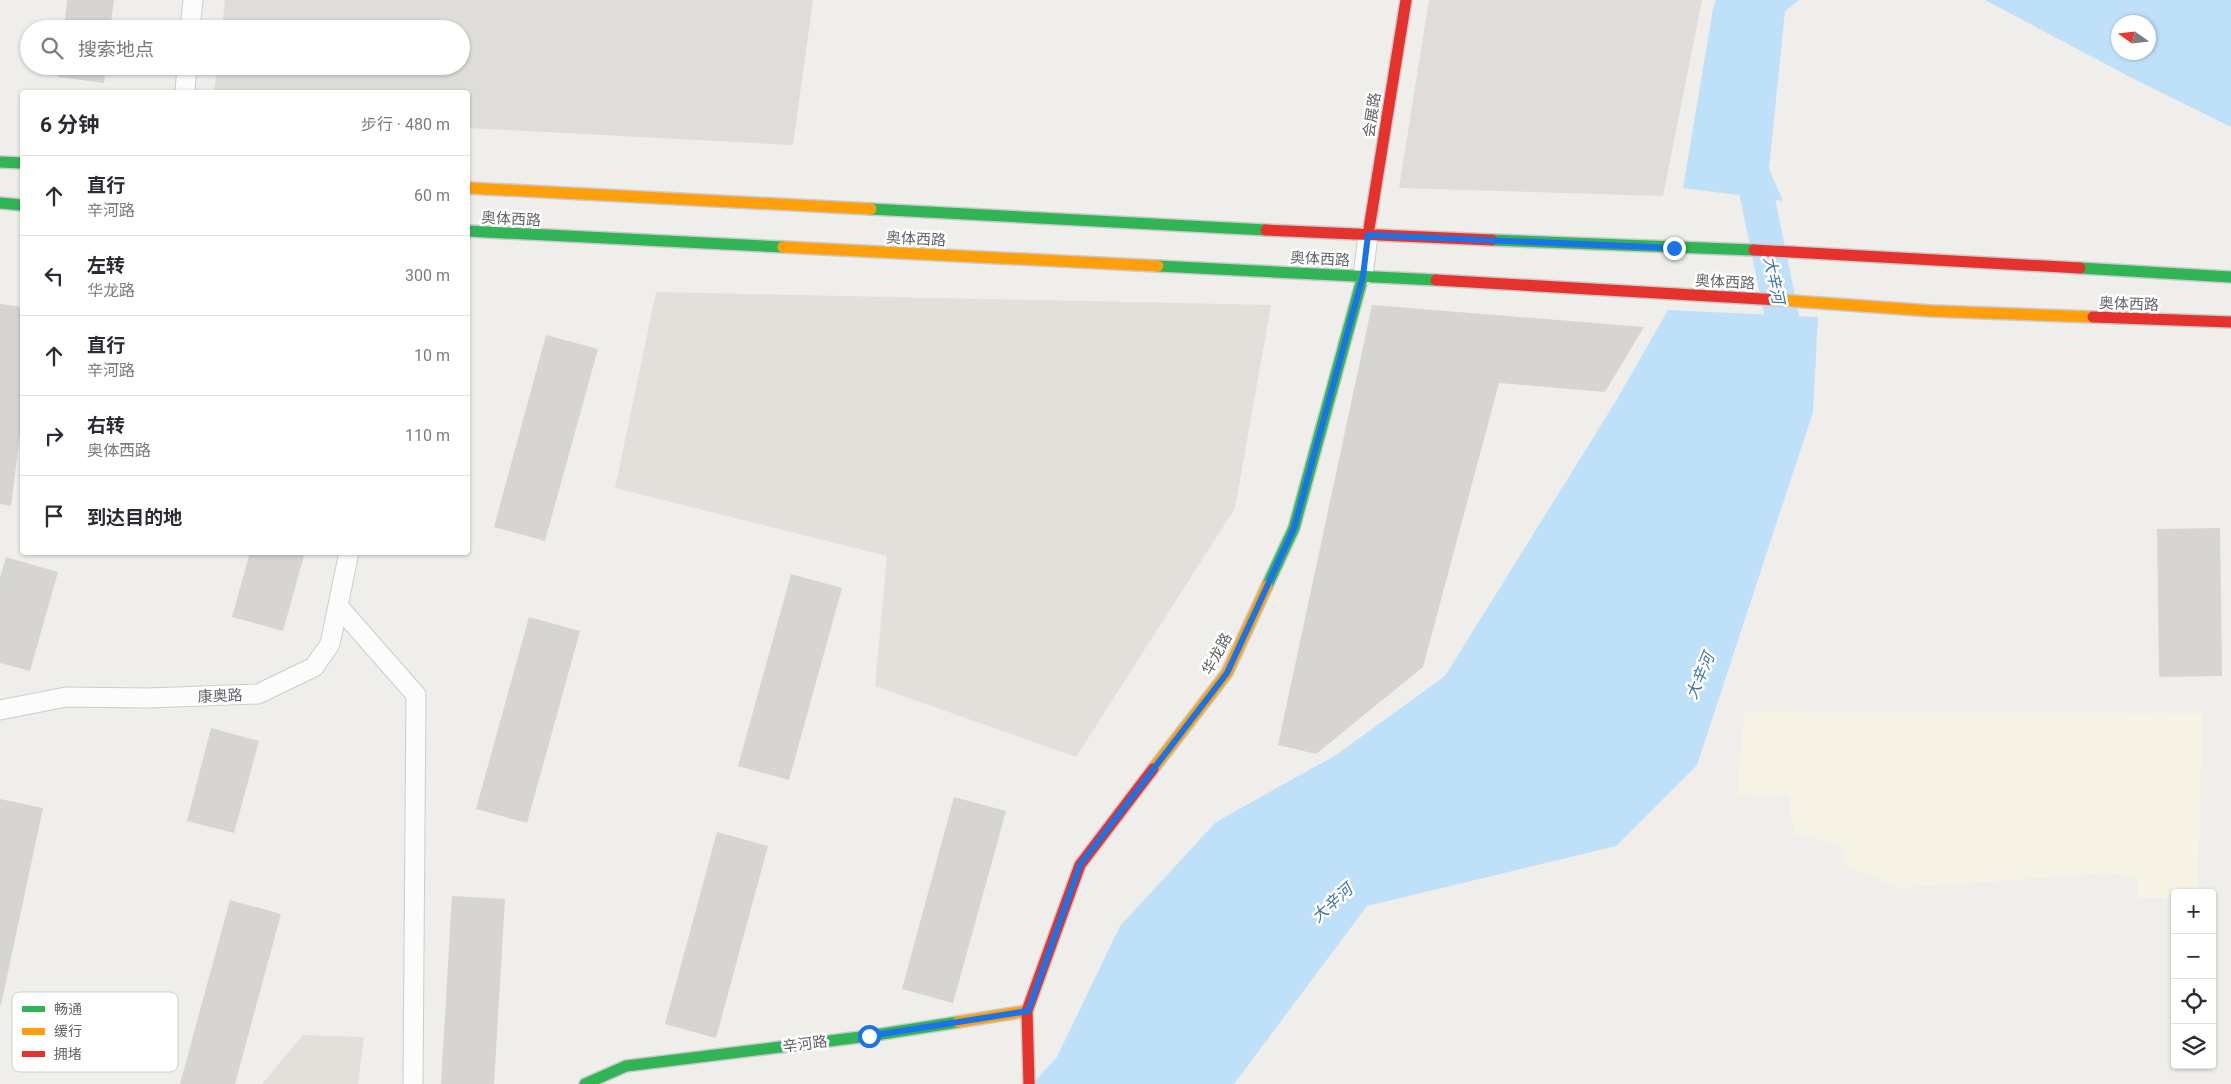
<!DOCTYPE html>
<html lang="zh">
<meta charset="utf-8">
<style>
body{margin:0;font-family:Roboto,"Noto Sans SC",sans-serif;background:#f2f2f3;color:#2b2b33}
.controls{position:absolute;right:15px;bottom:15px;display:grid;overflow:hidden;border-radius:5px;box-shadow:0 1px 4px #0004}
.controls button{width:45px;height:45px;display:grid;place-items:center;padding:0;border:0;border-bottom:1px solid #e1e1e2;background:#fff;color:#2b2b33;font:25px sans-serif}
.compass{position:absolute;left:2111px;top:15px;width:45px;height:45px;border-radius:50%;background:#fff;box-shadow:0 1px 4px #0004;rotate:284deg}
.stop{position:absolute;width:15px;height:15px;margin:-11px;border:4px solid #1a73e8;border-radius:50%;background:#fff}
.stop.end{background:#1a73e8;border-color:#fff;box-shadow:0 1px 5px #0008}
.list{margin:0;padding:0;list-style:none}
h2{display:flex;justify-content:space-between;align-items:center;height:65px;margin:0;padding:0 20px;font-size:21px}
h2 small{font-size:16px;font-weight:400;color:#7c7c81}
.list li{display:grid;grid-template-columns:32px 1fr auto;gap:15px;align-items:center;box-sizing:border-box;height:80px;padding:0 20px;border-top:1px solid #e1e1e2}
.list b{display:block;font-size:19px;white-space:nowrap}
.list p{margin:0;font-size:16px;white-space:nowrap;color:#7c7c81}
.list em{font-size:16px;font-style:normal;color:#7c7c81}
.icon{flex:none;width:28px;height:28px;fill:none;stroke:currentColor;stroke-width:2;stroke-linecap:round;stroke-linejoin:round}
.map{position:relative;flex:none;width:2231px;height:1084px;overflow:hidden}
.search{position:absolute;background:#fff;box-shadow:0 1px 4px #0004;left:20px;top:20px;width:450px;height:55px;display:flex;align-items:center;gap:12px;box-sizing:border-box;padding:0 18px;border-radius:28px;color:#7c7c81;font-size:19px}
.panel{position:absolute;background:#fff;box-shadow:0 1px 4px #0004;left:20px;top:90px;width:450px;height:465px;border-radius:5px}
.map>svg:first-child{display:block}
</style>
<div class="map">
<svg width="2231" height="1084" viewBox="0 0 2231 1084">
<rect width="100%" height="100%" fill="#efeeea"/>
<path fill="#f7f3e4" d="M 1745,712 L 2202,713 L 2198,893 L 2175,893 L 2175,899 L 2137,897 L 2137,877 L 2107,873 L 1899,888 L 1844,865 L 1844,847 L 1794,833 L 1789,797 L 1737,794 Z"/>
<path fill="#dfddda" d="M 225,0 L 813,0 L 793,145 L 468,128 L 468,92 L 214,92 L 217,66 L 461,66 L 461,29 L 222,29 Z
M 1429,0 L 1702,0 L 1663,196 L 1399,188 Z"/>
<path fill="#e2e0da" d="M 656,292 L 1271,305 L 1235,508 L 1076,757 L 875,686 L 887,556 L 615,488 Z
M 303,1035 L 364,1037 L 358,1084 L 262,1084 Z"/>
<path fill="#bfe0f9" fill-rule="evenodd" d="M 1716,0 L 1799,0 L 1785,11 L 1769,169 L 1783,201 L 1683,188 L 1713,9 Z
M 1985,0 L 2231,0 L 2231,127 L 2132,78 ZM 2118,22 L 2148,22 L 2148,52 L 2118,52 Z
M 1668,310 L 1818,317 L 1813,412 L 1697,765 L 1616,846 L 1367,906 L 1234,1084 L 1032,1084 L 1057,1057 L 1120,926 L 1216,822 L 1336,755 L 1445,676 L 1616,401 Z"/>
<g fill="none" stroke-linecap="round" stroke-linejoin="round">
<path stroke="#bfe0f9" stroke-width="34" d="M 1748,152 L 1791,360"/>
</g>
<path fill="#d6d5d3" d="M 67,0 L 114,0 L 110,29 L 64,29 Z
M 60,66 L 106,66 L 104,83 L 58,77 Z
M 0,304 L 22,307 L 22,418 L 11,506 L 0,504 Z
M 1372,305 L 1644,327 L 1605,392 L 1499,383 L 1423,667 L 1316,754 L 1278,745 Z
M 546,335 L 598,349 L 545,541 L 494,527 Z
M 2220,528 L 2222,676 L 2159,677 L 2157,529 Z
M 250,552 L 305,552 L 283,631 L 232,617 Z
M 6,557 L 58,572 L 30,671 L 0,663 L 0,578 Z
M 791,574 L 842,588 L 789,780 L 738,766 Z
M 529,617 L 580,631 L 527,823 L 476,809 Z
M 211,728 L 259,741 L 234,833 L 187,821 Z
M 954,797 L 1006,811 L 953,1003 L 902,989 Z
M 0,799 L 43,808 L 1,1005 L 0,1005 Z
M 717,832 L 768,846 L 716,1038 L 665,1024 Z
M 452,896 L 505,899 L 494,1084 L 441,1084 Z
M 230,900 L 281,914 L 235,1084 L 180,1084 Z"/>
<g fill="none" stroke-linecap="round" stroke-linejoin="round">
<defs>
<path id="street" d="M 190,29 L 193,0
M 185,92 L 187,66
M 1363,276 L 1368,235
M 338,606 L 416,695 L 413,1084
M 0,710 L 66,697 L 148,698 L 258,694 L 314,667 L 330,644 L 349,552"/>
<path id="fast" d="M 0,162 L 22,163
M 0,203 L 22,205
M 871,209 L 1266,230
M 468,231 L 783,247
M 1492,240 L 1754,250
M 1158,266 L 1436,280
M 2080,268 L 2231,277
M 1267,586 L 1294,528 L 1363,276
M 585,1084 L 626,1066 L 869,1036 L 958,1022"/>
<path id="slow" d="M 468,188 L 871,209
M 783,247 L 1158,266
M 1779,300 L 1932,311 L 2093,317
M 1153,769 L 1227,673 L 1267,586
M 958,1022 L 1027,1011"/>
<path id="jam" d="M 1266,230 L 1492,240
M 1368,235 L 1406,0
M 1754,250 L 2080,268
M 1436,280 L 1779,300
M 2093,317 L 2231,322
M 1029,1084 L 1027,1011 L 1080,865 L 1153,769"/>
</defs>
<use href="#street" stroke="#cbcccc" stroke-width="21"/>
<use href="#fast" stroke="#cacacb" stroke-width="14"/>
<use href="#slow" stroke="#cacacb" stroke-width="14"/>
<use href="#jam" stroke="#cacacb" stroke-width="14"/>
<use href="#street" stroke="#fdfcfc" stroke-width="19"/>
<use href="#fast" stroke="#30b455" stroke-width="11"/>
<use href="#slow" stroke="#ff9f0a" stroke-width="11"/>
<use href="#jam" stroke="#e5322d" stroke-width="11"/>
</g>
<g fill="none" stroke-linecap="round" stroke-linejoin="round">
<path stroke="#1a73e8" stroke-width="6" d="M 869,1036 L 1028,1011 L 1080,865 L 1227,673 L 1294,528 L 1363,276 L 1368,235 L 1674,248"/>
</g>
<g text-anchor="middle" dominant-baseline="central" stroke-width="5" stroke-linejoin="round" paint-order="stroke">
<g font-size="15" fill="#5f6368" stroke="#fff">
<text transform="translate(1372 115) rotate(-81)">会展路</text>
<text transform="translate(511 219) rotate(3)">奥体西路</text>
<text transform="translate(916 239) rotate(3)">奥体西路</text>
<text transform="translate(1320 259) rotate(3)">奥体西路</text>
<text transform="translate(1725 282) rotate(3)">奥体西路</text>
<text transform="translate(2129 304) rotate(2)">奥体西路</text>
<text transform="translate(1217 654) rotate(-61)">华龙路</text>
<text transform="translate(220 696) rotate(-2)">康奥路</text>
<text transform="translate(805 1044) rotate(-7)">辛河路</text>
</g>
<g font-size="16" font-style="italic" fill="#4174aa" stroke="#fff">
<text transform="translate(1774 280) rotate(78)">大辛河</text>
<text transform="translate(1700 676) rotate(-67)">大辛河</text>
<text transform="translate(1332 903) rotate(-42)">大辛河</text>
</g>
</g>
<rect x="12" y="992" width="166" height="80" rx="8" fill="#fff" stroke="#cfd0d2" stroke-width="1"/>
<rect x="22" y="1006" width="23" height="6" fill="#30b455"/>
<rect x="22" y="1028" width="23" height="7" fill="#ff9f0a"/>
<rect x="22" y="1051" width="23" height="6" fill="#e5322d"/>
<g font-size="14" fill="#5f6368">
<text x="54" y="1014">畅通</text>
<text x="54" y="1036">缓行</text>
<text x="54" y="1059">拥堵</text>
</g>
</svg>
<div class="controls">
<button>+</button>
<button>−</button>
<button><svg class="icon" aria-label="locate" viewBox="0 0 24 24"><circle cx="12" cy="12" r="6"/><path d="M12 2v4M12 18v4M2 12h4M18 12h4"/></svg></button>
<button><svg class="icon" aria-label="layers" viewBox="0 0 24 24"><path d="M12 4l9 5-9 5-9-5zM3 14l9 5 9-5"/></svg></button>
</div>
<svg class="compass" viewBox="-18 -18 36 36"><path d="M0-13l5 13h-10z" fill="#e53935"/><path d="M0 13l5-13h-10z" fill="#7c7c81"/></svg>
<div class="stop" style="left:869px;top:1036px"></div>
<div class="stop end" style="left:1674px;top:248px"></div>
<div class="search"><svg class="icon" aria-label="search" viewBox="0 0 24 24"><circle cx="10" cy="10" r="6"/><path d="M15 15l6 6"/></svg>搜索地点</div>
<section class="panel">
<h2>6 分钟<small>步行 · 480 m</small></h2>
<ul class="list">
<li><svg class="icon" aria-label="ahead" viewBox="0 0 24 24"><path d="M12 20V5M6 11l6-6 6 6"/></svg><div><b>直行</b><p>辛河路</p></div><em>60 m</em></li>
<li><svg class="icon" aria-label="left" viewBox="0 0 24 24"><path d="M17 20v-9H6M10 6l-5 5 5 5"/></svg><div><b>左转</b><p>华龙路</p></div><em>300 m</em></li>
<li><svg class="icon" aria-label="ahead" viewBox="0 0 24 24"><path d="M12 20V5M6 11l6-6 6 6"/></svg><div><b>直行</b><p>辛河路</p></div><em>10 m</em></li>
<li><svg class="icon" aria-label="right" viewBox="0 0 24 24"><path d="M7 20v-9h11M14 6l5 5-5 5"/></svg><div><b>右转</b><p>奥体西路</p></div><em>110 m</em></li>
<li><svg class="icon" aria-label="arrive" viewBox="0 0 24 24"><path d="M6 21V4h12l-3 4 3 4H6"/></svg><div><b>到达目的地</b></div></li>
</ul>
</section>
</div>
